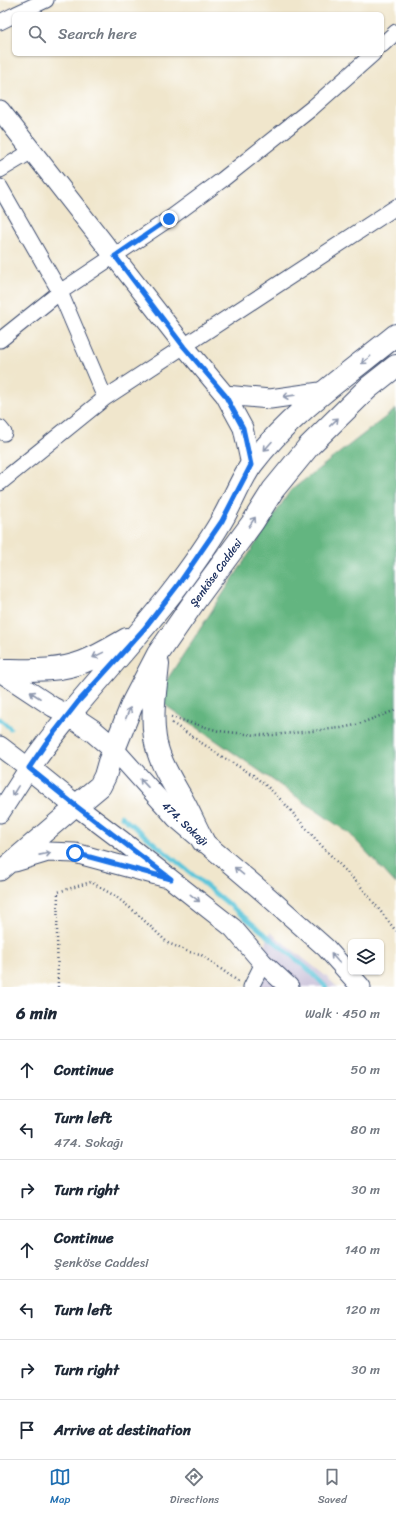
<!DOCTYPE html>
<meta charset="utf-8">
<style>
body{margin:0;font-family:Sriracha,sans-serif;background:#f6f6f7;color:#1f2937}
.controls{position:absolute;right:12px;bottom:12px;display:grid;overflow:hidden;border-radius:6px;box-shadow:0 1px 3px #0004}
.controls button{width:36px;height:36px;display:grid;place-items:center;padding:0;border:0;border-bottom:1px solid #e0e1e3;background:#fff;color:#1f2937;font:20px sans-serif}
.stop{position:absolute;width:12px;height:12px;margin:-9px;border:3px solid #1a73e8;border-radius:50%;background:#fff}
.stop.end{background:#1a73e8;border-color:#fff;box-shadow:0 1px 4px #0008}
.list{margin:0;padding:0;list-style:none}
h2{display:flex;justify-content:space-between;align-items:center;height:52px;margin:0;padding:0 16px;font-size:17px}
h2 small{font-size:13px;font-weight:400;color:#747a83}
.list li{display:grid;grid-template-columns:26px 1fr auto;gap:12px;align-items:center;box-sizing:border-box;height:60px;padding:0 16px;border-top:1px solid #e0e1e3}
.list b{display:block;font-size:15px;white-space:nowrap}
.list p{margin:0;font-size:13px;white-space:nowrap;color:#747a83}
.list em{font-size:13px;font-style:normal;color:#747a83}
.icon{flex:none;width:22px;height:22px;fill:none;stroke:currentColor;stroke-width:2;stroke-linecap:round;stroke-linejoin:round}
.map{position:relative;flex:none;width:396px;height:987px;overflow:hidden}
.search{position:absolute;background:#fff;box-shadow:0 1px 3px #0004;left:12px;right:12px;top:12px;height:44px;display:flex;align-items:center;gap:10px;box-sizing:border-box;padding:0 14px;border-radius:6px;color:#747a83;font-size:15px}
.sheet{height:472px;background:#fff}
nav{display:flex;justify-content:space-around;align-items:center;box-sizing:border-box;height:56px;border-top:1px solid #e0e1e3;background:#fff;font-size:11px;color:#747a83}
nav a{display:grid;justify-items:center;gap:2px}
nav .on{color:#1f6fb2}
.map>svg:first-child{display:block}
</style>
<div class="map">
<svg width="396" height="987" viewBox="0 0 396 987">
<rect width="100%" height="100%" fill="#fff"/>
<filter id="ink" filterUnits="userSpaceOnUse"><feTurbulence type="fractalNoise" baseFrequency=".025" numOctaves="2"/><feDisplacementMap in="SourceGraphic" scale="8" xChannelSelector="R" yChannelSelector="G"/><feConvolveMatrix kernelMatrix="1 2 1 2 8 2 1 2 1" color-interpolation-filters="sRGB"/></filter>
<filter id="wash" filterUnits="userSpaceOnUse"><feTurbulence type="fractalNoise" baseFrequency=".012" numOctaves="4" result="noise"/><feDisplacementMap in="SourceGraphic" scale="16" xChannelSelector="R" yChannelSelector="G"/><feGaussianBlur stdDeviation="0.9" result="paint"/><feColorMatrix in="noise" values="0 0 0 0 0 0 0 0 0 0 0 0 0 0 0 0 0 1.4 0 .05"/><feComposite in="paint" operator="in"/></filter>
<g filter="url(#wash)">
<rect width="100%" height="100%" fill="#f0e6cc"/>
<path fill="#c8c0d8" d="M 270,932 L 327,977 L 337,987 L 248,987 L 256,974 Z"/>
<path fill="#64b580" stroke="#40726f" d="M 396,409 L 396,884 L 350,834 L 155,698 L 290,491 Z"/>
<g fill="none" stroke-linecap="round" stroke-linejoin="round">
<path stroke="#5ec6da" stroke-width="4.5" d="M 0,719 L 10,728
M 121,816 L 309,970 L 326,987"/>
</g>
</g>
<g filter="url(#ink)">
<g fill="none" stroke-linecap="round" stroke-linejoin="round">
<defs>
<path id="minor" d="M 16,14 L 46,0
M 0,22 L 14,15
M 382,45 L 396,32
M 0,170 L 32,151
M 0,187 L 60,292 L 105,398
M 0,340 L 60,292 L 169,219 L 222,180 L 312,108 L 373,54
M 0,428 L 4,433
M 0,483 L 105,398 L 396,207
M 251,987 L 263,963"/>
<path id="tertiary" d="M 0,110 L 185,347 L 225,395 L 243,428 L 251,465
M 225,395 L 270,399 L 327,391
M 0,672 L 53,707 L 69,715
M 0,746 L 29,768 L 0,813
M 114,749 L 176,818 L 263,892 L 326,948 L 361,987
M 15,862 L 48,852 L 75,853 L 164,877
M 0,871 L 76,806 L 121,840 L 233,928 L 263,963 L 289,987"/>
<path id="secondary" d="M 396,335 C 347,375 290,413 252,464 C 241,479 232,503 222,520 C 208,544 188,572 171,594 C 125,653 72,706 29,768 L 76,806 L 100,786 L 105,776 L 109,762 L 133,702 L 158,654 L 194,602 L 253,522 L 273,490 L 309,446 L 368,388 L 396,366
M 158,664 C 156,688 151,713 155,738 C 158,759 169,776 179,794 C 188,809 195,826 203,841
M 0,670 C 27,670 57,672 83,662 C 99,656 113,647 127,639
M 69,715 L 93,731 L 114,749"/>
</defs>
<use href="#minor" stroke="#3b4a6e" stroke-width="17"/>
<use href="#tertiary" stroke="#3b4a6e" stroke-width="21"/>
<use href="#secondary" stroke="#3b4a6e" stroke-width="24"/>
<path stroke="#3b4a6e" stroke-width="2.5" stroke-dasharray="1 3" stroke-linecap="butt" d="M 171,717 L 219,731 L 255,735 L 273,735 L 341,728 L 356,725 L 396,710
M 172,723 L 221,756 L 253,775 L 270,789 L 285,804 L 319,843 L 363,889 L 396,931
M 58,987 L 57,934 L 58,892 L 91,882 L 115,896 L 134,911 L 168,943 L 189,952 L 200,954 L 239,982"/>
<use href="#minor" stroke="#fff" stroke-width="15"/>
<use href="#tertiary" stroke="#fff" stroke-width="19"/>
<use href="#secondary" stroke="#fff" stroke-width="22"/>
</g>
<defs><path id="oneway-shaft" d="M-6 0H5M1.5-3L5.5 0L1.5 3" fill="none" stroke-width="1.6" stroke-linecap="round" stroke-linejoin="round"/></defs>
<g stroke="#8d97ae">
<use href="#oneway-shaft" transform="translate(366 360) rotate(141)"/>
<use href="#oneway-shaft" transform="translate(289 396) rotate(172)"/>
<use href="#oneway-shaft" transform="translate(334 422) rotate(-44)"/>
<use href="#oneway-shaft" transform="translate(268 446) rotate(132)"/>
<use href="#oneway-shaft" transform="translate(252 522) rotate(-56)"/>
<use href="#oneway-shaft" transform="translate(98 655) rotate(154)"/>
<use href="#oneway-shaft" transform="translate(35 695) rotate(-147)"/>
<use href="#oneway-shaft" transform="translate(128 713) rotate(-68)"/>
<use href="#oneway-shaft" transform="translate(144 783) rotate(-133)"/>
<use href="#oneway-shaft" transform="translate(15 791) rotate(122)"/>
<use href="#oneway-shaft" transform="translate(45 854) rotate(-11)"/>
<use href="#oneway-shaft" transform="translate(239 871) rotate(-140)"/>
<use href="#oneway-shaft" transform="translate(195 898) rotate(38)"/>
<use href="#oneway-shaft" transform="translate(335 958) rotate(-132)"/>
</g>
</g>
<g fill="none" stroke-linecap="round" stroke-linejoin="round" filter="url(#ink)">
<path stroke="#1a73e8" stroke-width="5" d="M 75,853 L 171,879 L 76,806 L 29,768 L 46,743 L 78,702 L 144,629 L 178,585 L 222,521 L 251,465 L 243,428 L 225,395 L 184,347 L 115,256 L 169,219"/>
</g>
<g text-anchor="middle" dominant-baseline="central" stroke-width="4" stroke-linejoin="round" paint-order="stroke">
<g font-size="11" fill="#1b2f5e" stroke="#fff">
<text transform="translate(216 573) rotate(-54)">Şenköse Caddesi</text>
<text transform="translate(185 824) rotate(43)">474. Sokağı</text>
</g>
</g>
</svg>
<div class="controls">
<button><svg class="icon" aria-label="layers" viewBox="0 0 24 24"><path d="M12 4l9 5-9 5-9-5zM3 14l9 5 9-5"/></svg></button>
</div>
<div class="stop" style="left:75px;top:853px"></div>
<div class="stop end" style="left:169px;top:219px"></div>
<div class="search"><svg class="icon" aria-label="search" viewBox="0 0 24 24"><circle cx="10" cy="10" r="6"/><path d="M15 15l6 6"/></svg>Search here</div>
</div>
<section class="sheet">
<h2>6 min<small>Walk · 450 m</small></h2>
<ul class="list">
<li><svg class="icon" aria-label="ahead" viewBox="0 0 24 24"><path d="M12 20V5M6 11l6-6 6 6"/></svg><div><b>Continue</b></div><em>50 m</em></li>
<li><svg class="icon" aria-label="left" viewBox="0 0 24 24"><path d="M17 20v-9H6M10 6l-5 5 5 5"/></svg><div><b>Turn left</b><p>474. Sokağı</p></div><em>80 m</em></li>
<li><svg class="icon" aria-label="right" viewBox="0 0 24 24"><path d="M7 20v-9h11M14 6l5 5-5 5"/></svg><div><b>Turn right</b></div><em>30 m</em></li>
<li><svg class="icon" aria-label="ahead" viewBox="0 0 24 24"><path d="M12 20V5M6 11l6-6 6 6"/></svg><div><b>Continue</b><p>Şenköse Caddesi</p></div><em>140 m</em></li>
<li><svg class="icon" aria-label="left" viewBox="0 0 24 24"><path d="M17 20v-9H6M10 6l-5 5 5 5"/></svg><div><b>Turn left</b></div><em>120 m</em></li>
<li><svg class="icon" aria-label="right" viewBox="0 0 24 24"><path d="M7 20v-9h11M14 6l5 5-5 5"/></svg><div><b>Turn right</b></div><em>30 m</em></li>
<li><svg class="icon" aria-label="arrive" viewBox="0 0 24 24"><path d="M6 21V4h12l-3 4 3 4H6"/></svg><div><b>Arrive at destination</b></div></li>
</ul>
</section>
<nav>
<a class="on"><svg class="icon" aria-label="map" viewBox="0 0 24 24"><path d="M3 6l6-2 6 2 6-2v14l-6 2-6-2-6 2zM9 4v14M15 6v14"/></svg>Map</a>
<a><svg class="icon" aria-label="directions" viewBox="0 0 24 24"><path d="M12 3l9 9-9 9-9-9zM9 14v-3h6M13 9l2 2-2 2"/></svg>Directions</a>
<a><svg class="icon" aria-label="saved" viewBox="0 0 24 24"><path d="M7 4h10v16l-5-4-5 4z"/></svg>Saved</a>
</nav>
